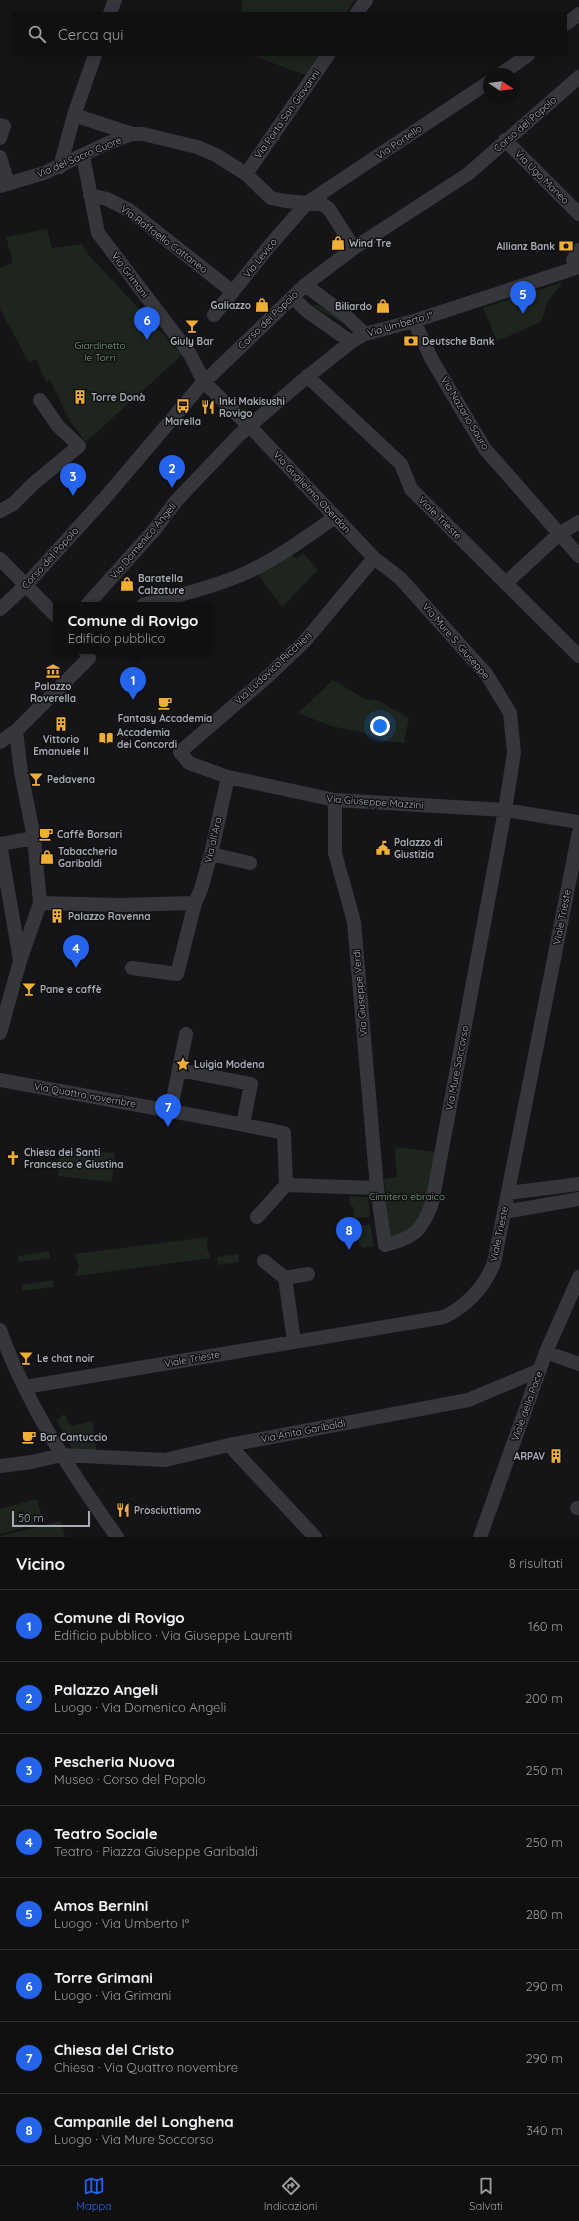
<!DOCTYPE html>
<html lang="it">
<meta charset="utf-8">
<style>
body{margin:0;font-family:Quicksand,sans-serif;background:#19191a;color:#f1f3f6}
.compass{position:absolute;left:483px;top:68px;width:36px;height:36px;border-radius:50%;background:#101011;box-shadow:0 2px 10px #0003;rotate:103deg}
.scale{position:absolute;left:12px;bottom:10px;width:78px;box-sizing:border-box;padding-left:4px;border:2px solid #a7acb7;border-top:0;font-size:11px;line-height:14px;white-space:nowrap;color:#a7acb7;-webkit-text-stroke:3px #101012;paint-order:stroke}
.you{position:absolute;left:380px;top:726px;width:14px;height:14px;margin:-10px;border:3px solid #fff;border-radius:50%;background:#1a73e8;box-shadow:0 0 0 6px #1a73e833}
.badge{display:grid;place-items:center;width:26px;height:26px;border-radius:50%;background:#2563eb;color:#fff;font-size:13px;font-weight:700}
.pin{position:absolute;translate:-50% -33px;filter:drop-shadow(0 1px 2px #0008)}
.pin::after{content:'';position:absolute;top:21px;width:14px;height:12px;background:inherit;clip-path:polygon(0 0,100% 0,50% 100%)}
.popup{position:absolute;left:53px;top:602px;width:160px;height:52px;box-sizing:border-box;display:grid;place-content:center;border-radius:0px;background:#101011;filter:drop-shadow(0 1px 3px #0005);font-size:13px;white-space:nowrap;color:#9c9d9f}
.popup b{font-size:15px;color:#f1f3f6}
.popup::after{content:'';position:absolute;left:50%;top:100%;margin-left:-8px;border:8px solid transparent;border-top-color:#101011}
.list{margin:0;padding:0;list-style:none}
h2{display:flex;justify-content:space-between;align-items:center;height:52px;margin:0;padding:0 16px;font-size:17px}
h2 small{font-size:13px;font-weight:400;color:#9c9d9f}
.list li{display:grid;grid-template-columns:26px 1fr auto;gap:12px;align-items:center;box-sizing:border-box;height:72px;padding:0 16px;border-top:1px solid #303031}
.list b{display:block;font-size:15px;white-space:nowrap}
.list p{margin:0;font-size:13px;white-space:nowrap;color:#9c9d9f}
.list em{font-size:13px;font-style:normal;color:#9c9d9f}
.icon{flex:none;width:22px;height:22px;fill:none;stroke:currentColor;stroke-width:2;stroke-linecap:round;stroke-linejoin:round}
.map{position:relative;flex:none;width:579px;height:1537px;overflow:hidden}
.search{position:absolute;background:#101011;box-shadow:0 2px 10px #0003;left:12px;right:12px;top:12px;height:44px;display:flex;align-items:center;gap:10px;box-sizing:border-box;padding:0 14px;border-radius:0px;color:#9c9d9f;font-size:15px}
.sheet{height:628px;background:#101011}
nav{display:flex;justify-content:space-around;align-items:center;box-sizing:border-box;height:56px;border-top:1px solid #303031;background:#101011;font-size:11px;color:#9c9d9f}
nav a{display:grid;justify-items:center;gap:2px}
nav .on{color:#2563eb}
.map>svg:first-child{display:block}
</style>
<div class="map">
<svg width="579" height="1537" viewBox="0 0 579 1537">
<rect width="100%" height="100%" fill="#151517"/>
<path fill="#1d251e" d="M 242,0 L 355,0 L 347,13 L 241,13 Z
M 251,55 L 321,55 L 308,76 Z
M 47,229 L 52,248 L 82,244 L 87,253 L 182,355 L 86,442 L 70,421 L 50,380 L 46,382 L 36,359 L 29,362 L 0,309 L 0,268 L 13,263 L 6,237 Z
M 563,282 L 548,301 L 541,322 L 497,341 L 483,308 Z
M 316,304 L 346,321 L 345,324 L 316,308 L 314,306 Z
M 303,553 L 318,570 L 282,607 L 257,573 L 290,554 L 297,559 Z
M 333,680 L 365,699 L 377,700 L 409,718 L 404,743 L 384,741 L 361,732 L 331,726 L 298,713 Z
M 395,1147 L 437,1152 L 427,1208 L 414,1230 L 391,1239 L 384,1179 L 397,1177 Z
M 61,1148 L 115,1153 L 112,1182 L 58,1176 Z
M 349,1197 L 368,1197 L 370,1217 L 354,1218 L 353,1206 L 350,1206 Z
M 370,1224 L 374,1246 L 362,1248 L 357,1238 L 355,1227 Z
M 208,1237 L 207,1249 L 211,1258 L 76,1276 L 79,1265 L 74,1254 Z
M 49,1251 L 50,1258 L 19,1262 L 18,1256 Z
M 238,1254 L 239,1262 L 218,1265 L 217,1257 Z
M 53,1280 L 53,1287 L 22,1291 L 21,1285 Z
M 64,1414 L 71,1426 L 92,1421 L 97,1454 L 75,1453 L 56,1420 Z
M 37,1499 L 43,1522 L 0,1534 L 0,1509 Z
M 61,1521 L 65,1537 L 0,1537 L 0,1536 Z"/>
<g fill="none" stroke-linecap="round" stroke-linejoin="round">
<path stroke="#36373c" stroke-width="14" d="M 110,13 L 115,0
M 357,13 L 366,0
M 566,24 L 579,14
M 501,74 L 528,55
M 74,115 L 132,134
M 0,125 L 4,126 L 0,138
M 505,140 L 579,214
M 83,156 L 98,233 L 190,354 L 204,382 L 258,435 L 374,558 L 400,578 L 487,675 L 510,713 L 514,753 L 505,810 L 432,1203 C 422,1231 414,1238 385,1245 L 377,1188 L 354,922 L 335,853 L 335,800
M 0,157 L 8,184
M 60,167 L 74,115 L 95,55
M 246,174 L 328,55
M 0,186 L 44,173 L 106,144 L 132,134 L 143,134 L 197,147 L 216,155 L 246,174 L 271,198 L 285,201 L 322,204 L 329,209 L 354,248
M 90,195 L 107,199 L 129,210 L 233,292
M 575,267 L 573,260 L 579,250
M 305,285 L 343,313 L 365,334
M 292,297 L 307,311 L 351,342
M 214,315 L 271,244 L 308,202 L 489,82
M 414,321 L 432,360 L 485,449 L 579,556
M 307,376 L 401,464 L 411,489 L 579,656
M 0,511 L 13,504 L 33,484 L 79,446 L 58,426 L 40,400
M 374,558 L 305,641 L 267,677 L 180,752 L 189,763 L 228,777 L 335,800 L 505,810 L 579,822
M 0,559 L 56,616
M 506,583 L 559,534 L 579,522
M 87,605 L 155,529 L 176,501 L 239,435 L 302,381 L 351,342 L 365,334 L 414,321 L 579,267
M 143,605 C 178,595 216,587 250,571 C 281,556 308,536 335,517
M 0,609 L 25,586 L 104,499 L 200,386 L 305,285 L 354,248 L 468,174 L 579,77
M 0,742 L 16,731 L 89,658 L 85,651
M 0,844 L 20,960
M 0,844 L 34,838
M 211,854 L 250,863
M 40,903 L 119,905 L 195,903
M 132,968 L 177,974 L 195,903 L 201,889 L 211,854 L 228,777
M 0,1033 L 20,961 L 40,903 L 34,838 L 21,772 L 16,731
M 179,1070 L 251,1084 L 243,1124
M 0,1080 C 95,1098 189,1113 284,1133 L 286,1185
M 171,1109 L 186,1034
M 286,1185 L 377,1188
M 508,1193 L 579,1184
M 504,1212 L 579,1199
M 257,1217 L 286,1185
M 264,1261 L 285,1278 L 294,1341
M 285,1278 L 308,1274
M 0,1330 C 27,1405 71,1472 117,1537
M 546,1352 L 579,1364
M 25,1387 L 444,1317 C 468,1305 484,1288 494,1263 L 579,832
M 229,1445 L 315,1537
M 0,1466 L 32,1462 L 61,1455 L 165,1460 L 229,1445 L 468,1400 L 540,1370
M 577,1508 L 579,1508
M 480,1537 L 546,1352 L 579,1277"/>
</g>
<defs>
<symbol id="shop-bare" viewBox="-9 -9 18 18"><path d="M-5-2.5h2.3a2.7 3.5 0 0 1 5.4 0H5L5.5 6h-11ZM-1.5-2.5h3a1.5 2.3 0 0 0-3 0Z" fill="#f0ae35" stroke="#101012" stroke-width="2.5" paint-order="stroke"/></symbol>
<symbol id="bank-bare" viewBox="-9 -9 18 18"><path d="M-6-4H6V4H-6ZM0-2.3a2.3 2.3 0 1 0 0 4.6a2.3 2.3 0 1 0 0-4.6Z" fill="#f0ae35" stroke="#101012" stroke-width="2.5" paint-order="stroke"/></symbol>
<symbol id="bar-bare" viewBox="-9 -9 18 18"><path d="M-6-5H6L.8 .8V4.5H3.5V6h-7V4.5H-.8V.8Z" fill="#f0ae35" stroke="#101012" stroke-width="2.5" paint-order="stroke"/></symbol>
<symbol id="building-bare" viewBox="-9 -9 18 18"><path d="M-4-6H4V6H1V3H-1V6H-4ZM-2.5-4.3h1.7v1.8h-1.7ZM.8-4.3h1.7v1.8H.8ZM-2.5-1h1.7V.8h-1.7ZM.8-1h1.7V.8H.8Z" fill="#f0ae35" stroke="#101012" stroke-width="2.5" paint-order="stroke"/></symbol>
<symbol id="bus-bare" viewBox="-9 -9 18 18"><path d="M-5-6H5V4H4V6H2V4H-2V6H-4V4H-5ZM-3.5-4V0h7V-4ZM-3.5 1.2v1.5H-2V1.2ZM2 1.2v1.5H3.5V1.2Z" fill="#f0ae35" stroke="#101012" stroke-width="2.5" paint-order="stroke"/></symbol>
<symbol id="restaurant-bare" viewBox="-9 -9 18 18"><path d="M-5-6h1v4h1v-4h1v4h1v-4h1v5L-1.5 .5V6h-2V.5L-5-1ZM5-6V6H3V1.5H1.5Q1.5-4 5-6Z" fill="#f0ae35" stroke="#101012" stroke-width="2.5" paint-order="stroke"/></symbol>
<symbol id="museum-bare" viewBox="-9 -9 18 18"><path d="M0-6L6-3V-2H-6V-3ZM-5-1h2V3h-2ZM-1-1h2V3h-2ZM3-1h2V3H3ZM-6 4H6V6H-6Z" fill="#f0ae35" stroke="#101012" stroke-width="2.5" paint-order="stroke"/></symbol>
<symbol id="cafe-bare" viewBox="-9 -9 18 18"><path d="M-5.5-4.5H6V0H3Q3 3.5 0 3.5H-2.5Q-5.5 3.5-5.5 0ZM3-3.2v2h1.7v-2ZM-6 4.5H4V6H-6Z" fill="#f0ae35" stroke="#101012" stroke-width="2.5" paint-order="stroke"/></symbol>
<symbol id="library-bare" viewBox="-9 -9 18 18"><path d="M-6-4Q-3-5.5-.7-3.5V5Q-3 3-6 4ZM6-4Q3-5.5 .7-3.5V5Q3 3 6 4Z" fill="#f0ae35" stroke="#101012" stroke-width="2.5" paint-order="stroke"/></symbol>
<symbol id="civic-bare" viewBox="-9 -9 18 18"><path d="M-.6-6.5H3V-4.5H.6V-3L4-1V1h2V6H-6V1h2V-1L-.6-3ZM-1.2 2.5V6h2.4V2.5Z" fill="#f0ae35" stroke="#101012" stroke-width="2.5" paint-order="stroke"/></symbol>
<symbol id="sight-bare" viewBox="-9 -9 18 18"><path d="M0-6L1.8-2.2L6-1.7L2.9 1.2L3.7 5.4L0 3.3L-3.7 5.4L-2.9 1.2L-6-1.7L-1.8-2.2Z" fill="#f0ae35" stroke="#101012" stroke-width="2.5" paint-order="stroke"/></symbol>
<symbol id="church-bare" viewBox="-9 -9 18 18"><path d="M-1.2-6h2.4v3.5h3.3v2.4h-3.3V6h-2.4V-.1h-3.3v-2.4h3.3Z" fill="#f0ae35" stroke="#101012" stroke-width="2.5" paint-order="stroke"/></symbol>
</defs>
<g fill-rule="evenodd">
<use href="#shop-bare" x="328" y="233" width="20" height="20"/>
<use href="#bank-bare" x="556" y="236" width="20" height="20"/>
<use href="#shop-bare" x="252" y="295" width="20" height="20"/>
<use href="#shop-bare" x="373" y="296" width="20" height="20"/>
<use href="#bar-bare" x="182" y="316" width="20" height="20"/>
<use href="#bank-bare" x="401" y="331" width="20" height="20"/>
<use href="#building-bare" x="70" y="387" width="20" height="20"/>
<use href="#bus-bare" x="173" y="396" width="20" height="20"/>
<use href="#restaurant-bare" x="198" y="397" width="20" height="20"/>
<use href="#shop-bare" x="117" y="574" width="20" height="20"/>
<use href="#museum-bare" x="43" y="661" width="20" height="20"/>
<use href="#cafe-bare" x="155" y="693" width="20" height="20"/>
<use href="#building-bare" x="51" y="714" width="20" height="20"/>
<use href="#library-bare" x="96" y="728" width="20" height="20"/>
<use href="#bar-bare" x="26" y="769" width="20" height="20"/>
<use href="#cafe-bare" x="36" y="824" width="20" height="20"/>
<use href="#civic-bare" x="373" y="838" width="20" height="20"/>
<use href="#shop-bare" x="37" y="847" width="20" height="20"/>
<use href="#building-bare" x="47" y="906" width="20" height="20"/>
<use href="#bar-bare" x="19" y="979" width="20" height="20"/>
<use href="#sight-bare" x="173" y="1054" width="20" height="20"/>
<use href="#church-bare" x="3" y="1148" width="20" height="20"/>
<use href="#bar-bare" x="16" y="1348" width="20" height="20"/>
<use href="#cafe-bare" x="19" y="1427" width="20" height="20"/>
<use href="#building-bare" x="546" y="1446" width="20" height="20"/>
<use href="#restaurant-bare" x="113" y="1500" width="20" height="20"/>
</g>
<g text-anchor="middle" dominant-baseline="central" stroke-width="3" stroke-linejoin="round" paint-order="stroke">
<g font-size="10" fill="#a7acb7" stroke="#101012">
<text transform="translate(287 114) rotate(-55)">Via Porta San Giovanni</text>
<text transform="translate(525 124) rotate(-41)">Corso del Popolo</text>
<text transform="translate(399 142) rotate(-34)">Via Portello</text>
<text transform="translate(79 157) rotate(-23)">Via del Sacro Cuore</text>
<text transform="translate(542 177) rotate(45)">Via Ugo Maneo</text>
<text transform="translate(164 239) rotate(37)">Via Raffaello Cattaneo</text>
<text transform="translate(260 258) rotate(-51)">Via Levico</text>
<text transform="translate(130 275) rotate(53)">Via Grimani</text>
<text transform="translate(268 320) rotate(-44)">Corso del Popolo</text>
<text transform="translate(400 324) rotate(-16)">Via Umberto I°</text>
<text transform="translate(465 413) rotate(59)">Via Nazario Sauro</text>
<text transform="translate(312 492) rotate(47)">Via Guglielmo Oberdan</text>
<text transform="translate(440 518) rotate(45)">Viale Trieste</text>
<text transform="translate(143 541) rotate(-50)">Via Domenico Angeli</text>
<text transform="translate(50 558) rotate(-48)">Corso del Popolo</text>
<text transform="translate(456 641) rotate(49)">Via Mure S. Giuseppe</text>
<text transform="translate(273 668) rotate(-43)">Via Ludovico Ricchieri</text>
<text transform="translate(375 802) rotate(4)">Via Giuseppe Mazzini</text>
<text transform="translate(213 840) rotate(-77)">Via all'Ara</text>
<text transform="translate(562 917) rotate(-79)">Viale Trieste</text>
<text transform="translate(360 993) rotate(-95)">Via Giuseppe Verdi</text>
<text transform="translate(457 1068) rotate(-79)">Via Mure Soccorso</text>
<text transform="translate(85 1095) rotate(10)">Via Quattro novembre</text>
<text transform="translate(499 1234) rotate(-78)">Viale Trieste</text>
<text transform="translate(192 1359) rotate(-10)">Viale Trieste</text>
<text transform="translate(527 1406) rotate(-70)">Viale della Pace</text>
<text transform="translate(303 1431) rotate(-11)">Via Anita Garibaldi</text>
</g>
<g font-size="10" font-weight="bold" fill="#a7acb7" stroke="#101012" text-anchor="start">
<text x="349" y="243">Wind Tre</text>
<text x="555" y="246" text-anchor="end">Allianz Bank</text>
<text x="251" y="305" text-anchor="end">Galiazzo</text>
<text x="372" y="306" text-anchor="end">Biliardo</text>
<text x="192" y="341" text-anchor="middle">Giuly Bar</text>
<text x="422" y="341">Deutsche Bank</text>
<text x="91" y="397">Torre Donà</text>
<text x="219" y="401">Inki Makisushi<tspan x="219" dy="12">Rovigo</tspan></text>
<text x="183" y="421" text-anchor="middle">Marella</text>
<text x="138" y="578">Baratella<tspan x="138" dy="12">Calzature</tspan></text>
<text x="53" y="686" text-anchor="middle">Palazzo<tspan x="53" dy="12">Roverella</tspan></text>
<text x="165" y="718" text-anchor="middle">Fantasy Accademia</text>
<text x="117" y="732">Accademia<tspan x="117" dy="12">dei Concordi</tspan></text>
<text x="61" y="739" text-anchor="middle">Vittorio<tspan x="61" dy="12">Emanuele II</tspan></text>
<text x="47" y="779">Pedavena</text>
<text x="57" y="834">Caffè Borsari</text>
<text x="394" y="842">Palazzo di<tspan x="394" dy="12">Giustizia</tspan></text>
<text x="58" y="851">Tabaccheria<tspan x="58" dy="12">Garibaldi</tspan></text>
<text x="68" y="916">Palazzo Ravenna</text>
<text x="40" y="989">Pane e caffè</text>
<text x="194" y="1064">Luigia Modena</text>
<text x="24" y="1152">Chiesa dei Santi<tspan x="24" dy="12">Francesco e Giustina</tspan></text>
<text x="37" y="1358">Le chat noir</text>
<text x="40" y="1437">Bar Cantuccio</text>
<text x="545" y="1456" text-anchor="end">ARPAV</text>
<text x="134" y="1510">Prosciuttiamo</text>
</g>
<g font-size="10" fill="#7ea280" stroke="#101012">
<text x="100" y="345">Giardinetto<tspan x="100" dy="12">le Torri</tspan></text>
<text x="407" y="1196">Cimitero ebraico</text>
</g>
</g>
</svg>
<svg class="compass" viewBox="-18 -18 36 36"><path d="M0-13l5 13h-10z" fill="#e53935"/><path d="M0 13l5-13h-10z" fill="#9c9d9f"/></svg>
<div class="scale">50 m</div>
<div class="you"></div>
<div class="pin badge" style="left:133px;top:700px">1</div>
<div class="popup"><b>Comune di Rovigo</b>Edificio pubblico</div>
<div class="pin badge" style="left:172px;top:488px">2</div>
<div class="pin badge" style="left:73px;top:496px">3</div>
<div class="pin badge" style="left:76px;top:968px">4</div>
<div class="pin badge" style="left:523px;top:314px">5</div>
<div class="pin badge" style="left:147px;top:340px">6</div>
<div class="pin badge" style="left:168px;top:1127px">7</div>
<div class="pin badge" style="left:349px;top:1250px">8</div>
<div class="search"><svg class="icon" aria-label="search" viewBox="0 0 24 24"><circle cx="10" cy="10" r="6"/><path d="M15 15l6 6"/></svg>Cerca qui</div>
</div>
<section class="sheet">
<h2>Vicino<small>8 risultati</small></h2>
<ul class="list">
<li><span class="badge">1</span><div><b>Comune di Rovigo</b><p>Edificio pubblico · Via Giuseppe Laurenti</p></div><em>160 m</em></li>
<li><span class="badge">2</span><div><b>Palazzo Angeli</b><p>Luogo · Via Domenico Angeli</p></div><em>200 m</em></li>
<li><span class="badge">3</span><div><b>Pescheria Nuova</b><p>Museo · Corso del Popolo</p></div><em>250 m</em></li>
<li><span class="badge">4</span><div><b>Teatro Sociale</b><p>Teatro · Piazza Giuseppe Garibaldi</p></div><em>250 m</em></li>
<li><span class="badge">5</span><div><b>Amos Bernini</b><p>Luogo · Via Umberto I°</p></div><em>280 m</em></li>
<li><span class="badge">6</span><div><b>Torre Grimani</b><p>Luogo · Via Grimani</p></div><em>290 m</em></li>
<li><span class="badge">7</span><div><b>Chiesa del Cristo</b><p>Chiesa · Via Quattro novembre</p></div><em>290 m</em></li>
<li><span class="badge">8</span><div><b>Campanile del Longhena</b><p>Luogo · Via Mure Soccorso</p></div><em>340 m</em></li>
</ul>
</section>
<nav>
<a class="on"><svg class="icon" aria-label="map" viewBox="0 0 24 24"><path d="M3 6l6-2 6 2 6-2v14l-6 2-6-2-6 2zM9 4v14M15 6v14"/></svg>Mappa</a>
<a><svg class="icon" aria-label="directions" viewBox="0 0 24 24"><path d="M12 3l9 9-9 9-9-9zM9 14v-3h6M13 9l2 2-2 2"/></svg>Indicazioni</a>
<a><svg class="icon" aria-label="saved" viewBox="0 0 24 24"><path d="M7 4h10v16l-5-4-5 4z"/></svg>Salvati</a>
</nav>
